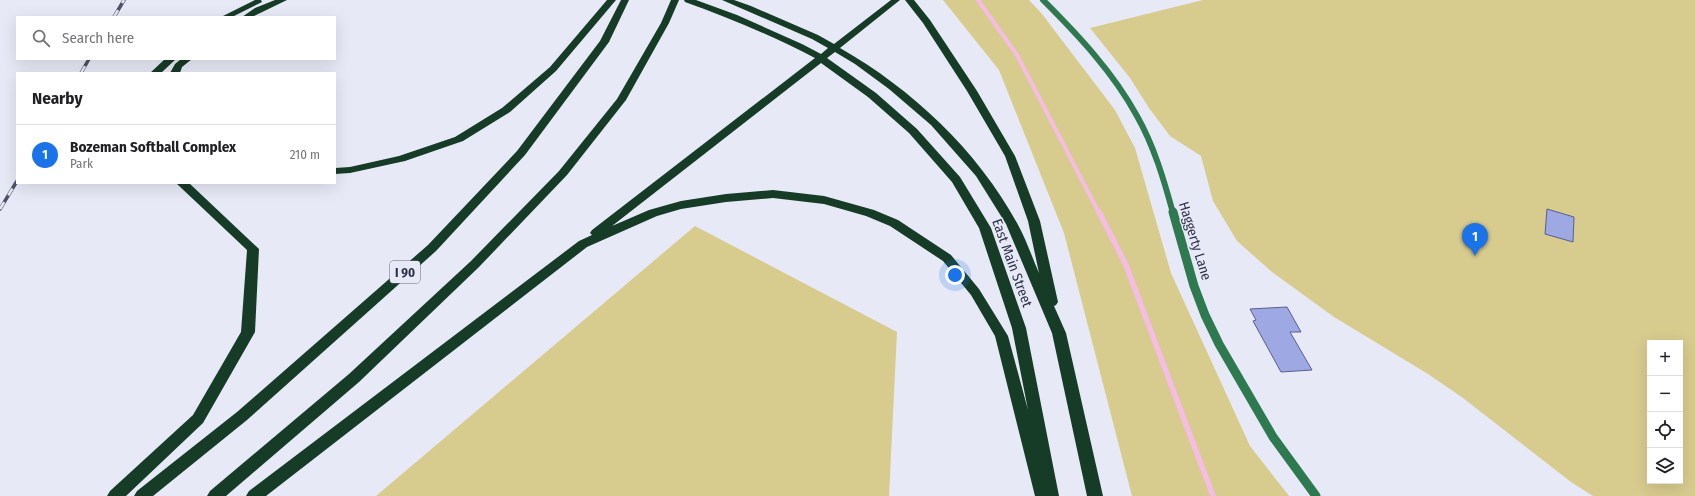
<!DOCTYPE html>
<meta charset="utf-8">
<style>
body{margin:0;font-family:"Fira Sans Condensed",sans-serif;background:#f2f2f2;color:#202124}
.controls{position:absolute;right:12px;bottom:12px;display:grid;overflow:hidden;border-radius:0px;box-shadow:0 4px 16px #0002}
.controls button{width:36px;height:36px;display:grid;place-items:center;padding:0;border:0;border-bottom:1px solid #e0e0e0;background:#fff;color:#202124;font:20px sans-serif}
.you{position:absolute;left:955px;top:275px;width:14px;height:14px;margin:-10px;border:3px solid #fff;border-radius:50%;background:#1a73e8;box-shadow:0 0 0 6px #1a73e833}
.badge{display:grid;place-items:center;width:26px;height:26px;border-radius:50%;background:#1a73e8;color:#fff;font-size:13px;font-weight:700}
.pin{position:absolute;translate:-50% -33px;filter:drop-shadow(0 1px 2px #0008)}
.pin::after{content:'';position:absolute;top:21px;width:14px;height:12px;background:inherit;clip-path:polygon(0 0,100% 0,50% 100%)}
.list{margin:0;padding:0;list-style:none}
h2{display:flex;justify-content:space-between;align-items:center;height:52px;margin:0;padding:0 16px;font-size:17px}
h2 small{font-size:13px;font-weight:400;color:#757577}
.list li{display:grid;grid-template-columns:26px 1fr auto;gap:12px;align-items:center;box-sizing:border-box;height:60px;padding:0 16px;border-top:1px solid #e0e0e0}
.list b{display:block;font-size:15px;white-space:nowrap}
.list p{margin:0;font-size:13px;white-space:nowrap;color:#757577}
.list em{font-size:13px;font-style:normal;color:#757577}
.icon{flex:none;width:22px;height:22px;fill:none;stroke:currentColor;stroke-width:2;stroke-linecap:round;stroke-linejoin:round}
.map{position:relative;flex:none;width:1695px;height:496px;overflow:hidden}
.search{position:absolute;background:#fff;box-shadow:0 4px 16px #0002;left:16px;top:16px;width:320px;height:44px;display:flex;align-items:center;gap:10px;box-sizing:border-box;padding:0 14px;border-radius:0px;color:#757577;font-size:15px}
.panel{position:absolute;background:#fff;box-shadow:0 4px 16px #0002;left:16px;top:72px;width:320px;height:112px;border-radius:0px}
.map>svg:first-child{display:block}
</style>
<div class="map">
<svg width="1695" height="496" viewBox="0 0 1695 496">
<rect width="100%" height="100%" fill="#e7e9f6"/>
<path fill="#d8cb8e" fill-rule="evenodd" d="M 943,0 L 1029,0 L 1042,14 L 1115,110 L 1135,148 L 1171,273 L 1250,446 L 1289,496 L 1132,496 L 1064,233 L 999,70 Z
M 1203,0 L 1695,0 L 1695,496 L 1593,496 L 1571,482 L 1463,398 L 1428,374 L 1334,317 L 1272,272 L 1237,241 L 1213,201 L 1201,156 L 1170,136 L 1149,108 L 1130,78 L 1090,28 ZM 1650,343 L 1680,343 L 1680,481 L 1650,481 Z
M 695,226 L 897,332 L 889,496 L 376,496 Z"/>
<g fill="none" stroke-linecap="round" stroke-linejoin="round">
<path stroke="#f5bce4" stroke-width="4" d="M 978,0 L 1017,55 L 1099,213"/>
<path stroke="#f5bce4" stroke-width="5.5" d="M 1099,212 L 1126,265 L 1213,496"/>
</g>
<path fill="#9ea8e2" stroke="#575e93" d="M 1547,209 L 1574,217 L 1573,242 L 1545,234 Z
M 1287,307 L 1301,332 L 1290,332 L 1312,370 L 1281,372 L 1253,321 L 1256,320 L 1250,309 Z"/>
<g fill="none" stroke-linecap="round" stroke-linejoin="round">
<path stroke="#2f7951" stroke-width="6" d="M 1043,0 C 1078,35 1113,72 1137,116 C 1154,146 1164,180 1173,213"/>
<path stroke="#2f7951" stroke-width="9" d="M 1173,212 L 1194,286 L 1205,315 L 1219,344 L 1273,437 L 1316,496"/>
<path fill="#163c27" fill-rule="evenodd" d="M 255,0 L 261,0 L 262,2 L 232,17 L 221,17 Z
M 275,0 L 287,0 L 252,17 L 242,17 L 255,8 Z
M 607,0 L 616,0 L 556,71 L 510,112 L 463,141 L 405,161 L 350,173 L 335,174 L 335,168 L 350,167 L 399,156 L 455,137 L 502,108 L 550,67 Z
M 621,0 L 629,0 L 609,42 L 525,155 L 436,251 L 247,420 L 153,496 L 134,496 L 137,491 L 237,412 L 428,245 L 517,151 L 600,41 Z
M 671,0 L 679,0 L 669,23 L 626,100 L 567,175 L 479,267 L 359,382 L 226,496 L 207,496 L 210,491 L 349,374 L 471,261 L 559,171 L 617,99 L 661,23 Z
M 684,0 L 696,0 L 737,15 L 802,44 L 821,54 L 828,48 L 812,39 L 722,0 L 734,0 L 751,6 L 818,35 L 834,44 L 891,0 L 900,0 L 840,48 C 912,89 977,150 1017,223 C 1026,239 1032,257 1039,273 L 1028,221 L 1005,156 L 967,91 L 923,23 L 905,0 L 914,0 L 930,20 L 977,91 L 1015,156 L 1040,221 L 1058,302 L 1056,305 L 1054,306 L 1066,333 L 1103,496 L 1087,496 L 1052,333 L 1006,224 L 976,176 L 931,125 L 889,89 L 855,64 L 835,52 L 827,58 L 876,93 L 917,129 L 960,177 L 991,228 L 1026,328 L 1059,496 L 1035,496 L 995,336 L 971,295 L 943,261 L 890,226 L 866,216 L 824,204 L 773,198 L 726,202 L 681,209 L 657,216 L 587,247 L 266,496 L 246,496 L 249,491 L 579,241 L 592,235 L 590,233 L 592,230 L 815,58 C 773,36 729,18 685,2 ZM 821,63 L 868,97 L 909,133 L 952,182 L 979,228 L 1012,328 L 1028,410 L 1008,336 L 979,289 L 951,255 L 898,220 L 874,210 L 824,196 L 773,190 L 726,194 L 681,201 L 649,210 L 612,226 Z
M 165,59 L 176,59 L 161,73 L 150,73 Z
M 181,59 L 192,59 L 182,67 L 180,73 L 170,73 L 175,64 Z
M 176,183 L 189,183 L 259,249 L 255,332 L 203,423 L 126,496 L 107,496 L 110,491 L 193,415 L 241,332 L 247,250 Z"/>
<defs>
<path id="rail" d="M 114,17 L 124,0
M 81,73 L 89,59
M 0,209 L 17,181"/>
</defs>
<use href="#rail" stroke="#4e5267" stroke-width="3.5"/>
<use href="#rail" stroke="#e7e9f6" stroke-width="2.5" stroke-dasharray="8" stroke-linecap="butt"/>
</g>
<g text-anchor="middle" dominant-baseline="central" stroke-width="3" stroke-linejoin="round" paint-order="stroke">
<rect fill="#e7e9f6" stroke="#66697d" stroke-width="1" x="390" y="261" width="30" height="22" rx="3"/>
<g font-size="13" font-weight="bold" fill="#2e3249">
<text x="405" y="272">I 90</text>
</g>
<g font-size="14" fill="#2e3249" stroke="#e7e9f6">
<text transform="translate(1195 241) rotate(73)">Haggerty Lane</text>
<text transform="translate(1012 263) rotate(70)">East Main Street</text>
</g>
</g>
</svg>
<div class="controls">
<button>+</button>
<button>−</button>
<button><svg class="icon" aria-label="locate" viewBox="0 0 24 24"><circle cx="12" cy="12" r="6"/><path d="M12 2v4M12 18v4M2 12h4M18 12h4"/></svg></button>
<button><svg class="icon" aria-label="layers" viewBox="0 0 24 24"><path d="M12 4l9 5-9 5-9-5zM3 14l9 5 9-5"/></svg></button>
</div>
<div class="you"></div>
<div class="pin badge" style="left:1475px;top:256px">1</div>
<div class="search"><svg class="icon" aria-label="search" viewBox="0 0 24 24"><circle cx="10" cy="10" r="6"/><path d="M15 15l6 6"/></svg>Search here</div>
<section class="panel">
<h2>Nearby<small></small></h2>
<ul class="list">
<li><span class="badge">1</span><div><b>Bozeman Softball Complex</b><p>Park</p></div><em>210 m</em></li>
</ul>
</section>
</div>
